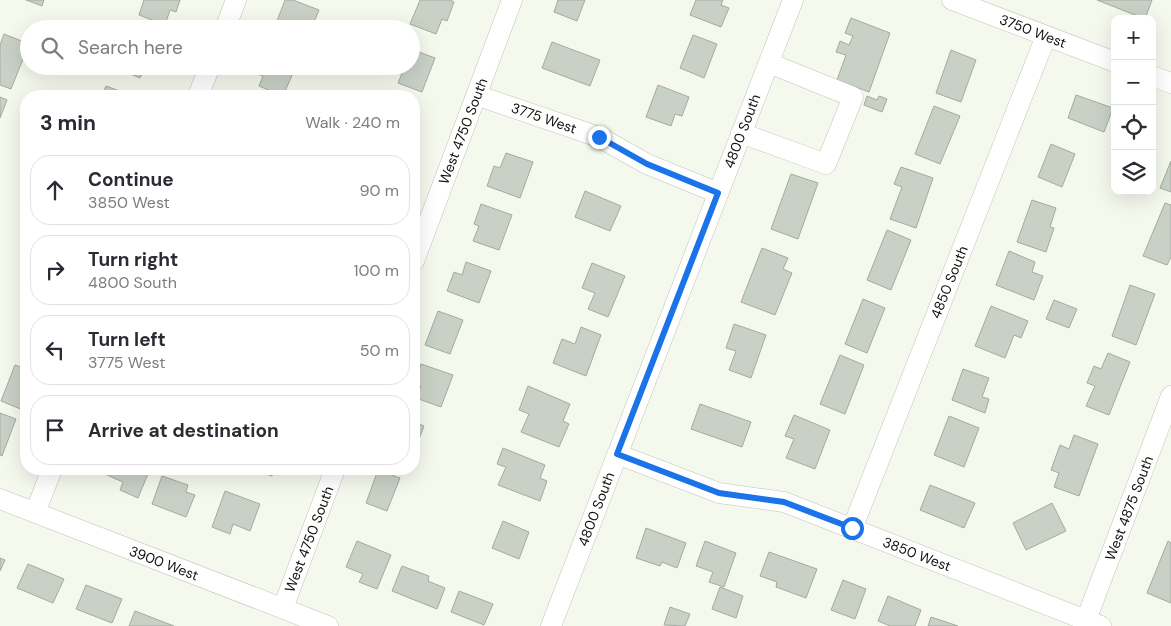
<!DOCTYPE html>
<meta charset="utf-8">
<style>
body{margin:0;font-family:"DM Sans",sans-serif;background:#f7f7f7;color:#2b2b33}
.controls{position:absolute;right:15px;top:15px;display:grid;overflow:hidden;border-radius:10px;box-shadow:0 5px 20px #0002}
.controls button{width:45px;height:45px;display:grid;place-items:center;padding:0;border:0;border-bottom:1px solid #e1e1e2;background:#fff;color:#2b2b33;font:25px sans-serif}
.stop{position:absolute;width:15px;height:15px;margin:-11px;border:4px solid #1a73e8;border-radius:50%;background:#fff}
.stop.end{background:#1a73e8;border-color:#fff;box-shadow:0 1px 5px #0008}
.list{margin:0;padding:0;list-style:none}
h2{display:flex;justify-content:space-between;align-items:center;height:65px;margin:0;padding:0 20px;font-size:21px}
h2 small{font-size:16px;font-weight:400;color:#7c7c81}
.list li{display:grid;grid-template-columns:32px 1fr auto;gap:15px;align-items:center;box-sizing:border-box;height:70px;margin:0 10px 10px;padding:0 10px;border:1px solid #e1e1e2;border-radius:20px}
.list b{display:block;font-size:19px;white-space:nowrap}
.list p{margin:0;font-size:16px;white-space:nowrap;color:#7c7c81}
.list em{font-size:16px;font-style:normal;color:#7c7c81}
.icon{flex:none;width:28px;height:28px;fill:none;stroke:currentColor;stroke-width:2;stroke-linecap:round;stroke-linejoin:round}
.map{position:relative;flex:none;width:1171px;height:626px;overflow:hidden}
.search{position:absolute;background:#fff;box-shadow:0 5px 20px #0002;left:20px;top:20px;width:400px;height:55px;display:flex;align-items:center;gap:12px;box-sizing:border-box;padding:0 18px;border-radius:28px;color:#7c7c81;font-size:19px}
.panel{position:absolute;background:#fff;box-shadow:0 5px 20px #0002;left:20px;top:90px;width:400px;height:385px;border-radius:20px}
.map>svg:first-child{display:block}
</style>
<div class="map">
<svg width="1171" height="626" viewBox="0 0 1171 626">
<rect width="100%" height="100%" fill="#f5f8ed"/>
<path fill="#c9d1c7" stroke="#a3aba1" d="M 26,0 L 44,0 L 42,6 Z
M 144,0 L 180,0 L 176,12 L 170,10 L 165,25 L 139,15 Z
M 285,0 L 293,0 L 319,10 L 311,29 L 274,29 Z
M 420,0 L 450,0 L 454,2 L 447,21 L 442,19 L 436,34 L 410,24 Z
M 558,0 L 585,0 L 577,21 L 554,12 Z
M 696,0 L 723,0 L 721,5 L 729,8 L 721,27 L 690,15 Z
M 1097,0 L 1152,0 L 1145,19 Z
M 851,18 L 890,33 L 869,92 L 837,80 L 846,55 L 836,52 L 840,41 L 849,45 L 853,36 L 845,33 Z
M 4,34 L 29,44 L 11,89 L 0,85 L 0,45 Z
M 693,35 L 717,44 L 704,78 L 680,68 Z
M 552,42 L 600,60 L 590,86 L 542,68 Z
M 411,49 L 435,58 L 422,92 L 398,83 L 405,66 L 411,66 Z
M 951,50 L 976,60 L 961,102 L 936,93 Z
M 116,66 L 145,66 L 140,78 L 116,68 Z
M 257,66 L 296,66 L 283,96 L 259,86 L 263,76 L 254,73 Z
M 658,85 L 689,97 L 682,116 L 675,114 L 671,126 L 646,117 Z
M 106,86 L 133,96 L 102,96 Z
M 1076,95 L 1113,108 L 1104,132 L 1068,118 Z
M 867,96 L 877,100 L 879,96 L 887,99 L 882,112 L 864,105 Z
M 0,97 L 7,100 L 0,118 Z
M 934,106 L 960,116 L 940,164 L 915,154 Z
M 1051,144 L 1075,154 L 1062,187 L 1038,177 Z
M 506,153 L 533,162 L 520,198 L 487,186 L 494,166 L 500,168 Z
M 1171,161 L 1171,192 L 1160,188 Z
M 901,167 L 933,178 L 916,228 L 890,219 L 902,187 L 894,184 Z
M 791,174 L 818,183 L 798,239 L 771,229 Z
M 585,191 L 621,206 L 610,231 L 575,217 Z
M 1032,200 L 1056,208 L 1050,227 L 1054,228 L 1046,252 L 1017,242 Z
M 1165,203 L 1171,205 L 1171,257 L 1167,265 L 1143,256 Z
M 481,204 L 512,215 L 499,250 L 473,241 L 479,226 L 474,224 Z
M 887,230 L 911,240 L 891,290 L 867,280 Z
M 762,248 L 788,258 L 783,269 L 792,273 L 775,315 L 741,302 Z
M 1009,251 L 1035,262 L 1032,272 L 1043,276 L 1034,300 L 996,285 Z
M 466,262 L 491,271 L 479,303 L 447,291 L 454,272 L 462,275 Z
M 592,263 L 625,276 L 608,317 L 588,309 L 595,293 L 582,288 Z
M 1130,285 L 1155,294 L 1136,345 L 1112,336 Z
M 863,299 L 885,308 L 867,353 L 845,344 Z
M 1054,300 L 1077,309 L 1069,328 L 1046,319 Z
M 991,306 L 1028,321 L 1021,338 L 1014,335 L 1005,358 L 975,346 Z
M 438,311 L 463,320 L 450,354 L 425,345 Z
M 734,324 L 766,335 L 751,378 L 729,370 L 736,351 L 726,348 Z
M 581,327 L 601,335 L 586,376 L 553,363 L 562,339 L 575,344 Z
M 26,332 L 26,350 L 20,347 Z
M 1108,353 L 1130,362 L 1109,415 L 1086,406 L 1095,386 L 1087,383 L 1094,366 L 1101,369 Z
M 840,355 L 864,365 L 845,414 L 820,404 Z
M 421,364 L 453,375 L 441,407 L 416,398 L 421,386 L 414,383 Z
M 15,365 L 26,369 L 26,403 L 23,410 L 1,401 Z
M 963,369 L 989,378 L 982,397 L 989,399 L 985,413 L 952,400 Z
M 528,386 L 570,404 L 563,421 L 569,424 L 559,447 L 521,432 L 529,414 L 519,410 Z
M 700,404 L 751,422 L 742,447 L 691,429 Z
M 0,413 L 16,419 L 2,456 L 0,455 Z
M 794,415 L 830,430 L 815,469 L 786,458 L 794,439 L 785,436 Z
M 949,416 L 979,428 L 964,467 L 934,455 Z
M 414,422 L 424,426 L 414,452 Z
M 1074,435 L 1098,444 L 1079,496 L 1054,487 L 1059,473 L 1051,470 L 1060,445 L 1069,449 Z
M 503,448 L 545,465 L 540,478 L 547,481 L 540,501 L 498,485 L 506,467 L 497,464 Z
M 110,469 L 150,469 L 138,498 L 120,490 L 123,482 L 107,475 Z
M 252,469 L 274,469 L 272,476 Z
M 378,470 L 400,478 L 387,511 L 366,503 Z
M 162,476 L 188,485 L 186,492 L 195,495 L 186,517 L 152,504 Z
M 930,485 L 975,503 L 964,528 L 920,510 Z
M 225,491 L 260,504 L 250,531 L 233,524 L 230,534 L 212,527 Z
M 1052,503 L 1066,531 L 1026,550 L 1013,523 Z
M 503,521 L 529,532 L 519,559 L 492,548 Z
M 646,528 L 686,543 L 677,568 L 662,562 L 660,566 L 636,558 Z
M 357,541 L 391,555 L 377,589 L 359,582 L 363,574 L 346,567 Z
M 705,541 L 736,553 L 724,587 L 709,582 L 713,572 L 696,566 Z
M 1168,541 L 1171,543 L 1171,603 L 1147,593 Z
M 769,552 L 817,569 L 806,598 L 776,587 L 777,582 L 760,576 Z
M 0,558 L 5,560 L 0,571 Z
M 28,564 L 64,579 L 53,603 L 17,588 Z
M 402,566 L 429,576 L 428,581 L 445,588 L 437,609 L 392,591 Z
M 843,580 L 866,589 L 855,619 L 831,610 Z
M 86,585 L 122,599 L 112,623 L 76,609 Z
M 720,587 L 743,596 L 736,618 L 712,609 Z
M 459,591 L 493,604 L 484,625 L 451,612 Z
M 888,596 L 921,610 L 915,626 L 890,626 L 878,621 Z
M 670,607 L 690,614 L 685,626 L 664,625 Z
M 135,611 L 174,626 L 129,626 Z
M 931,617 L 958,626 L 928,626 Z"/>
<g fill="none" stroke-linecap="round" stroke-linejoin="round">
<defs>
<path id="minor" d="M 952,0 L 1115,62
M 225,29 L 236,0
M 1152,76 L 1171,83
M 476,95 L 599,137 L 647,164 L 718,193
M 198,96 L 210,66
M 741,133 L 826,164 L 853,97 L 769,63
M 414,261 L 512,0
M 617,454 L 719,493 L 784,502 L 1101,626
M 0,499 L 328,626
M 35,513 L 52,469
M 852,529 L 1046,36
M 283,608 L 335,469
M 1086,620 L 1171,396
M 551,626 L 793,0"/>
</defs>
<use href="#minor" stroke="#c1c4b9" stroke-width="21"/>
<use href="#minor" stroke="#fff" stroke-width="20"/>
</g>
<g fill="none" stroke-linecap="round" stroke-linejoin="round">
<path stroke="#1a73e8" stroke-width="6" d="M 599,137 L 647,164 L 718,193 L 617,454 L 719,493 L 784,502 L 852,528"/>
</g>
<g text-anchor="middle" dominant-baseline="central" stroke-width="4.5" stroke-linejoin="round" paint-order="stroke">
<g font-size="14" fill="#0f100c" stroke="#fff">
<text transform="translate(1033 31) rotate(21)">3750 West</text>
<text transform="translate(544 118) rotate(19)">3775 West</text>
<text transform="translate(463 131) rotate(-69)">West 4750 South</text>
<text transform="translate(742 131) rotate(-69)">4800 South</text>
<text transform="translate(949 282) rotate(-68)">4850 South</text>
<text transform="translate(1129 508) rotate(-69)">West 4875 South</text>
<text transform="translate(596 509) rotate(-69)">4800 South</text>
<text transform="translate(309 539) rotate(-69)">West 4750 South</text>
<text transform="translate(917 554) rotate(21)">3850 West</text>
<text transform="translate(164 563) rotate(21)">3900 West</text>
</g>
</g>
</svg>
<div class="controls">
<button>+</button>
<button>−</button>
<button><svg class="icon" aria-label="locate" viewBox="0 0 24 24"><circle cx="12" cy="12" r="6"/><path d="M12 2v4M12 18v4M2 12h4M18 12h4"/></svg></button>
<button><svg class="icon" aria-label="layers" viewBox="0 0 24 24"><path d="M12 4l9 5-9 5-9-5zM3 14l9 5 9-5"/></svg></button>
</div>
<div class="stop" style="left:852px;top:528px"></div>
<div class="stop end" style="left:599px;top:137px"></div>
<div class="search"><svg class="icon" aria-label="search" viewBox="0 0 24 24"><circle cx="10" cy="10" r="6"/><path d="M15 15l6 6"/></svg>Search here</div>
<section class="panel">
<h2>3 min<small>Walk · 240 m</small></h2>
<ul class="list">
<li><svg class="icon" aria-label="ahead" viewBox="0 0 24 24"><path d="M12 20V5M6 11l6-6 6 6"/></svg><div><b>Continue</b><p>3850 West</p></div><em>90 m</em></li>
<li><svg class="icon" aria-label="right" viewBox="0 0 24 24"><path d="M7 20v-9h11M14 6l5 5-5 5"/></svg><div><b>Turn right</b><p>4800 South</p></div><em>100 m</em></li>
<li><svg class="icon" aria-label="left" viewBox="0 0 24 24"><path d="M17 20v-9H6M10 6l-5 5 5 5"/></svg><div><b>Turn left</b><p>3775 West</p></div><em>50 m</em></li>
<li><svg class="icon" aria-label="arrive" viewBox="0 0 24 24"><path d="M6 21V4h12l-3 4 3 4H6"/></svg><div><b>Arrive at destination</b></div></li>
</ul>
</section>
</div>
